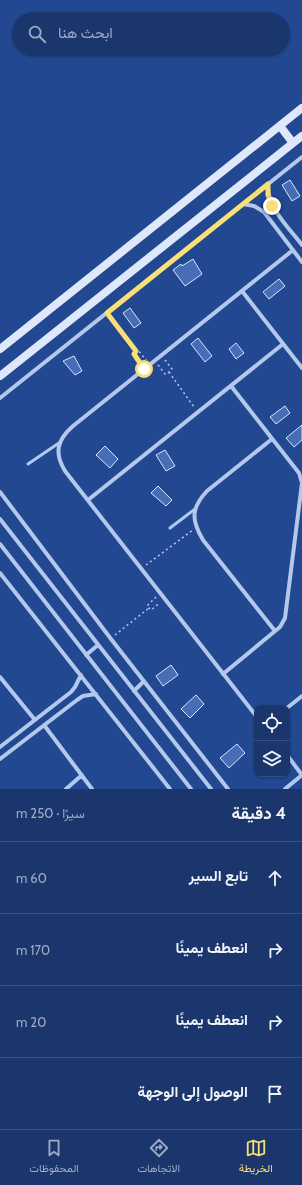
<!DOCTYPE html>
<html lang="ar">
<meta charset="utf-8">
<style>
body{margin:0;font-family:Cabin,Vazirmatn,sans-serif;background:#274175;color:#f1f3f6;direction:rtl}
.controls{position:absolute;right:12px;bottom:12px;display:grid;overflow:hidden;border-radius:8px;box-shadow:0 1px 3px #0004}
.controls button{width:36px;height:36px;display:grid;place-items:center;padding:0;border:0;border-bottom:1px solid #385080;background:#1a366d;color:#f1f3f6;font:20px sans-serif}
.stop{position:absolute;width:12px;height:12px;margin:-9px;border:3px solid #f9df75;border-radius:50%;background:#fff}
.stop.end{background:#f9df75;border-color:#fff;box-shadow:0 1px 4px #0008}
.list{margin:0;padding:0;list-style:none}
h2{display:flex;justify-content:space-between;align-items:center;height:52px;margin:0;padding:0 16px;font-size:17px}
h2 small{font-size:13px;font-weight:400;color:#9fabc2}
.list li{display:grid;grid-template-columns:26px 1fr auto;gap:12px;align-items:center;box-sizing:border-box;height:72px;padding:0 16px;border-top:1px solid #385080}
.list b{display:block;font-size:15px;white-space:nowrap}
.list em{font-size:13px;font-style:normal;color:#9fabc2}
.icon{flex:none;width:22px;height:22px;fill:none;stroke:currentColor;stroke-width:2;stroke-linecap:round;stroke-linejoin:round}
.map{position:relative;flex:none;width:302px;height:789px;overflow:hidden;direction:ltr}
.search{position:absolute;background:#1a366d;box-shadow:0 1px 3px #0004;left:12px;right:12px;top:12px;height:44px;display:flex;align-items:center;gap:10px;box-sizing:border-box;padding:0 14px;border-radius:22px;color:#9fabc2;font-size:15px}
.sheet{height:340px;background:#1a366d}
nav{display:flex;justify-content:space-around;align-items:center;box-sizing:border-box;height:56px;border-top:1px solid #385080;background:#1a366d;font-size:11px;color:#9fabc2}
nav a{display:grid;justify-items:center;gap:2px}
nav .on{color:#f9df75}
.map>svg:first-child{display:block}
</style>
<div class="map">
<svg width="302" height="789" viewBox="0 0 302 789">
<rect width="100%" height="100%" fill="#224891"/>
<path fill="#466eb6" stroke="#d9e4f9" d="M 290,180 L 300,196 L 292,201 L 282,185 Z
M 193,259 L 202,274 L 185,286 L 173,270 L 181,264 L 182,266 Z
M 279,279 L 285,286 L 269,299 L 263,292 Z
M 130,308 L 141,323 L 134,328 L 123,313 Z
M 198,338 L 212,356 L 205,362 L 191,344 Z
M 236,343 L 244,353 L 236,359 L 229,349 Z
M 74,356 L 82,371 L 75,375 L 63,361 Z
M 285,406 L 290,413 L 276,424 L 270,417 Z
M 302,425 L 302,440 L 294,447 L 286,438 Z
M 105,446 L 118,459 L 110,468 L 96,455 Z
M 165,450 L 175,466 L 166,471 L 156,455 Z
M 158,486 L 172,500 L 166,506 L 151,493 Z
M 171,665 L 178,675 L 163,686 L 156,676 Z
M 196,695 L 204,704 L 190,718 L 181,709 Z
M 237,744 L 245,753 L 229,768 L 220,758 Z"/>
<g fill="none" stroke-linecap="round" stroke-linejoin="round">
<path stroke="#b3c8ed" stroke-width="1.5" stroke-dasharray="2 3" stroke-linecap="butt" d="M 110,318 L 136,351
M 141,364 L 134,353 L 138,350 L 146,360
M 158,365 L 165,374 L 167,374 L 172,369 L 165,360
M 169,372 L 194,407
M 146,565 L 193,530
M 156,597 L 147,606 L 151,610 L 160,603
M 115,635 L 149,608"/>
<path stroke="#b3c8ed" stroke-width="3" d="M 28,464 L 59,443
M 170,528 L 195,509"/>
<path stroke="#b3c8ed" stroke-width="4" d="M 268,184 C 266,206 289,228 302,245
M 243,204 L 254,206 L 264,212 L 302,262
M 242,291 L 302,368
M 0,398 L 302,157
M 272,439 L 207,491 C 191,508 191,520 203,540 L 275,631
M 0,492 L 111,639 L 228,789
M 88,500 L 283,344
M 0,519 L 211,789
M 0,544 L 191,789
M 0,573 L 170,789
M 86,655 L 98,645
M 223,674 L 280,627 L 285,618 L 302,483 L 299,473 L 231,386
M 0,677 L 35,720
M 134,691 L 144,681
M 287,708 L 302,696
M 257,717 L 65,471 C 54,453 57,440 73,426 L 293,250
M 44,725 L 92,789
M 0,747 L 71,692 L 75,687 L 81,675
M 287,755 L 302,775
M 0,759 L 77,700 L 83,696 L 96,694
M 66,789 L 82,775
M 285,789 L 302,775"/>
<path stroke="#dfe8fa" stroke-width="8" d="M 280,126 L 293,143
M 0,349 L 302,108
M 0,376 L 302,136"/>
</g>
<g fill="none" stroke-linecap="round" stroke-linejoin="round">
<path stroke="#f9df75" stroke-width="5" d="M 144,369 L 134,354 L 136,351 L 107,313 L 268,184 L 268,195 L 272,206"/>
</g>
</svg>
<div class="controls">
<button><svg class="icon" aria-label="locate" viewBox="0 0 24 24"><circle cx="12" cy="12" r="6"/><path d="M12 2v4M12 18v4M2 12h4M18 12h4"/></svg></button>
<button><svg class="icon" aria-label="layers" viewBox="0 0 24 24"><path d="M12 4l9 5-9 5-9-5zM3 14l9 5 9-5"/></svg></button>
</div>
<div class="stop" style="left:144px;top:369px"></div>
<div class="stop end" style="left:272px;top:206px"></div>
<div class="search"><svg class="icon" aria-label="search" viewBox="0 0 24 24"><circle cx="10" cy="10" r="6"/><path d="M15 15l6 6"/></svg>ابحث هنا</div>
</div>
<section class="sheet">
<h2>4 دقيقة<small>سيرًا · 250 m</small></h2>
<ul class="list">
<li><svg class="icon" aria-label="ahead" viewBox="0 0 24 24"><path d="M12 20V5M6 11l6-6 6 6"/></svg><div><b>تابع السير</b></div><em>60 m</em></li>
<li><svg class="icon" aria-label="right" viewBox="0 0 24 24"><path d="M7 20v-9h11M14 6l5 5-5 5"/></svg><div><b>انعطف يمينًا</b></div><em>170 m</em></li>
<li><svg class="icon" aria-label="right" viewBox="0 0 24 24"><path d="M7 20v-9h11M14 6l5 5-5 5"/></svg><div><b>انعطف يمينًا</b></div><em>20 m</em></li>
<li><svg class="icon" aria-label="arrive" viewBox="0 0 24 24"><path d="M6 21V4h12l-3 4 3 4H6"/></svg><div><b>الوصول إلى الوجهة</b></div></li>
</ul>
</section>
<nav>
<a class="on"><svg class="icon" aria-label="map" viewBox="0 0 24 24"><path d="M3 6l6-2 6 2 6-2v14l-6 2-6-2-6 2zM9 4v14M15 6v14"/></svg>الخريطة</a>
<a><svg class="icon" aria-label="directions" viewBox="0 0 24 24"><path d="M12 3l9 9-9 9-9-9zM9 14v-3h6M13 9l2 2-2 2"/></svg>الاتجاهات</a>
<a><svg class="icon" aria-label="saved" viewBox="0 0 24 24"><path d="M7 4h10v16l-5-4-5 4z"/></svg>المحفوظات</a>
</nav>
